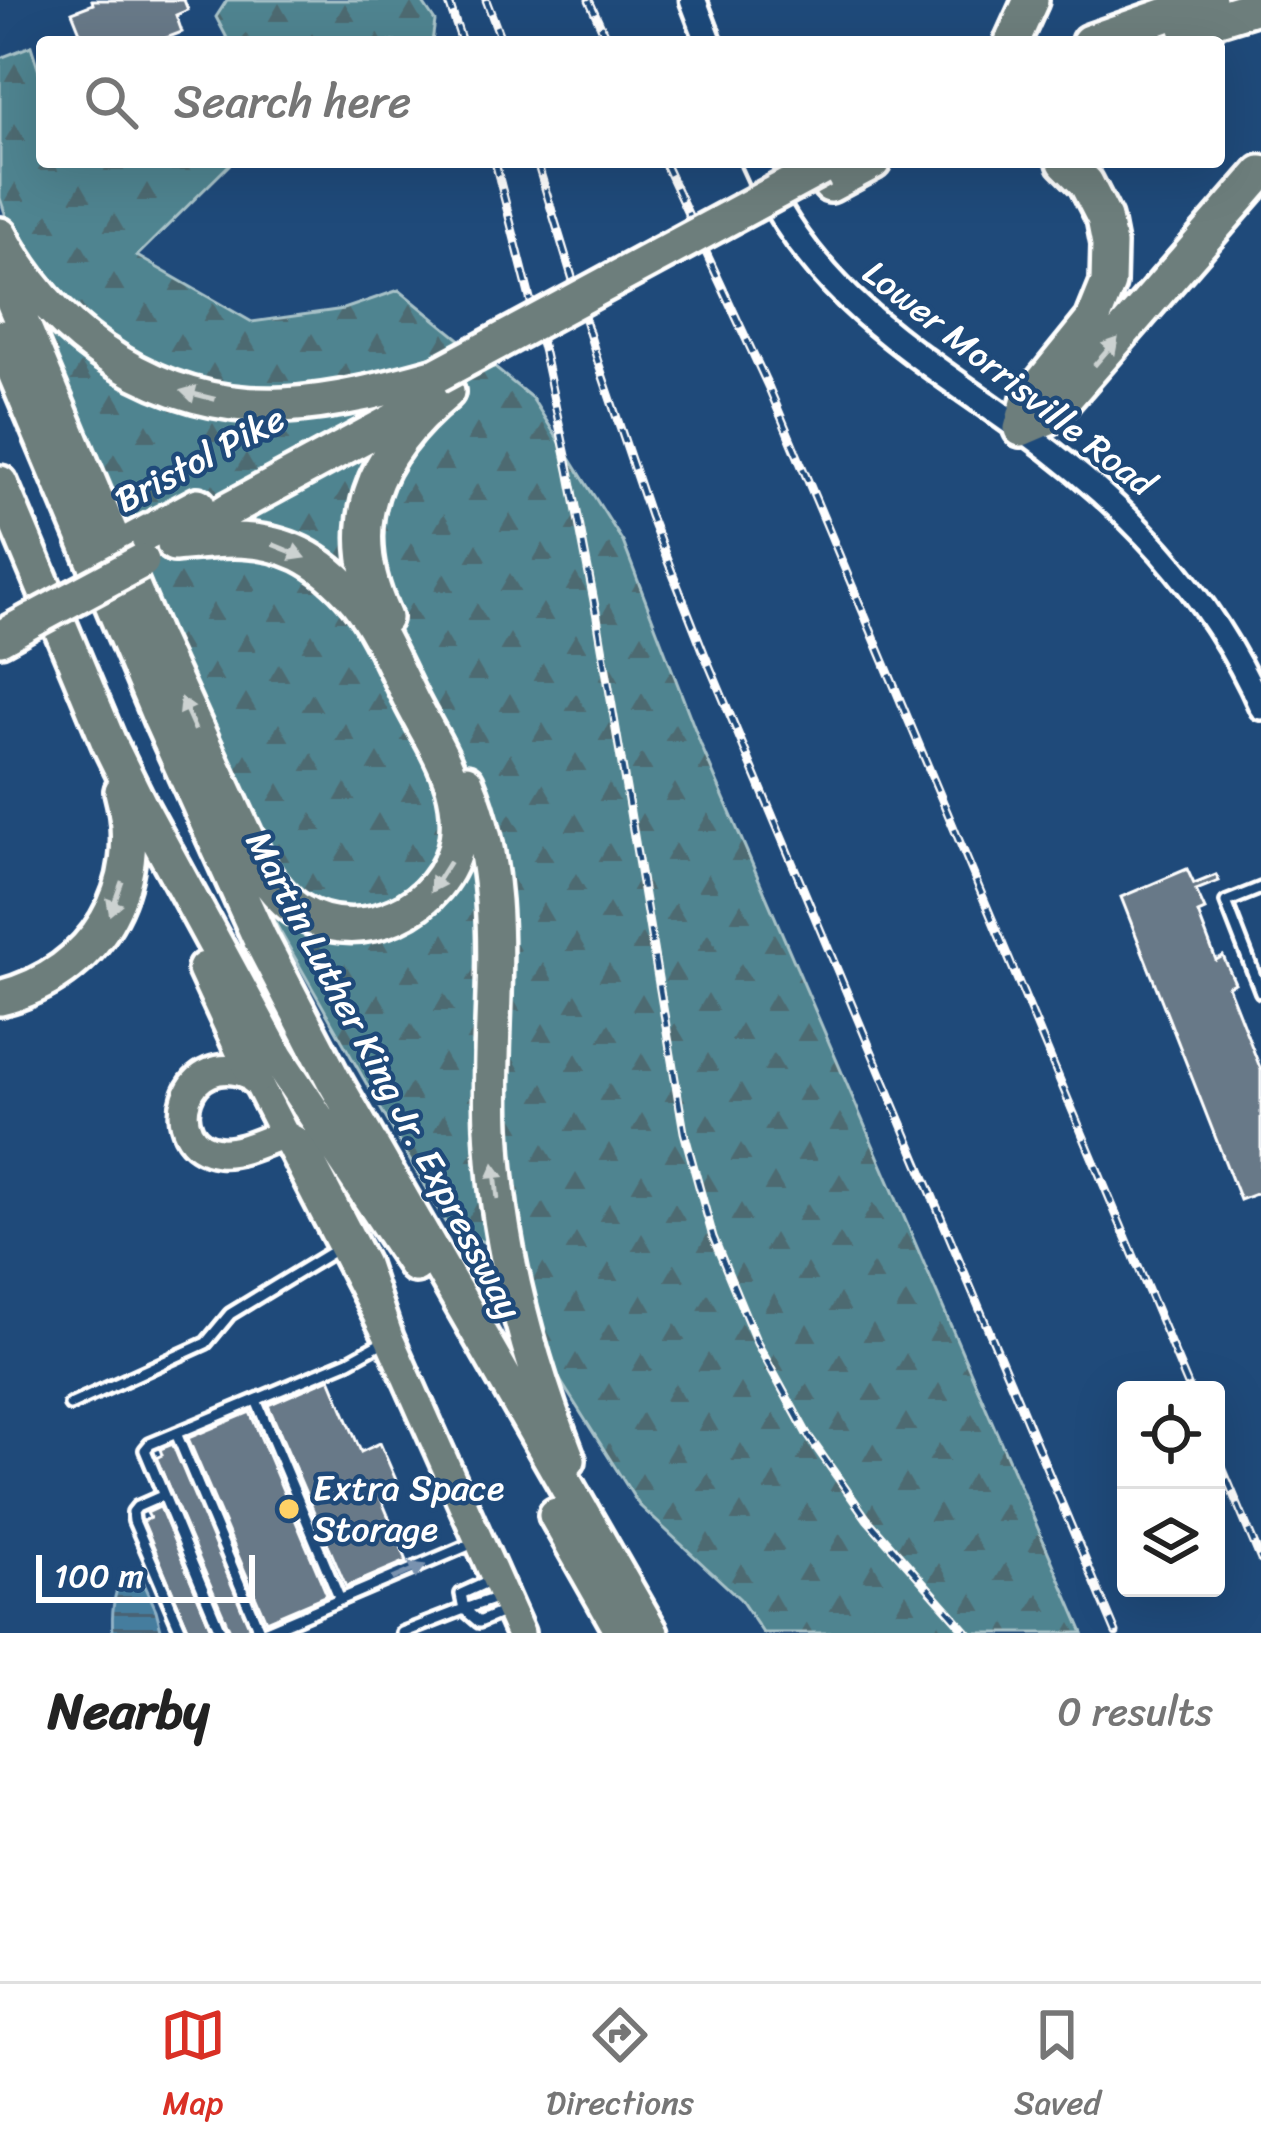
<!DOCTYPE html>
<style>
body{margin:0;font-family:Sriracha,sans-serif;background:#f6f6f6;color:#222}
.controls{position:absolute;right:36px;bottom:36px;display:grid;overflow:hidden;border-radius:12px;box-shadow:0 12px 48px #0002}
.controls button{width:108px;height:108px;display:grid;place-items:center;padding:0;border:0;border-bottom:3px solid #e0e0e0;background:#fff;color:#222;font:60px sans-serif}
.scale{position:absolute;left:36px;bottom:30px;width:219px;box-sizing:border-box;padding-left:12px;border:6px solid #fff;border-top:0;font-size:33px;line-height:42px;white-space:nowrap;color:#fff;-webkit-text-stroke:9px #1f4a7a;paint-order:stroke}
.list{margin:0;padding:0;list-style:none}
h2{display:flex;justify-content:space-between;align-items:center;height:156px;margin:0;padding:0 48px;font-size:51px}
h2 small{font-size:39px;font-weight:400;color:#767676}
.icon{flex:none;width:66px;height:66px;fill:none;stroke:currentColor;stroke-width:2;stroke-linecap:round;stroke-linejoin:round}
.map{position:relative;flex:none;width:1261px;height:1633px;overflow:hidden}
.search{position:absolute;background:#fff;box-shadow:0 12px 48px #0002;left:36px;right:36px;top:36px;height:132px;display:flex;align-items:center;gap:30px;box-sizing:border-box;padding:0 42px;border-radius:12px;color:#767676;font-size:45px}
.sheet{height:348px;background:#fff}
nav{display:flex;justify-content:space-around;align-items:center;box-sizing:border-box;height:168px;border-top:3px solid #e0e0e0;background:#fff;font-size:33px;color:#767676}
nav a{display:grid;justify-items:center;gap:6px}
nav .on{color:#d93025}
.map>svg:first-child{display:block}
</style>
<div class="map">
<svg width="1261" height="1633" viewBox="0 0 1261 1633">
<defs>
<pattern id="forest-firs" width="22" height="20" patternUnits="userSpaceOnUse" patternTransform="scale(3)"><rect width="22" height="20" fill="#508490"/><path d="M5 1l3.5 6h-7zM16 11l3.5 6h-7z" fill="#4e6b71"/></pattern>
<pattern id="water-rules" width="6" height="5" patternUnits="userSpaceOnUse" patternTransform="scale(3)"><rect width="6" height="5" fill="#457d9e"/><path d="M0 2.5h6" fill="none" stroke="#486475"/></pattern>
</defs>
<rect width="100%" height="100%" fill="#1f4a7a"/>
<filter id="ink" filterUnits="userSpaceOnUse"><feTurbulence type="fractalNoise" baseFrequency=".00833" numOctaves="2"/><feDisplacementMap in="SourceGraphic" scale="24" xChannelSelector="R" yChannelSelector="G"/><feConvolveMatrix kernelMatrix="1 2 1 2 8 2 1 2 1" color-interpolation-filters="sRGB"/></filter>
<g filter="url(#ink)">
<path fill="url(#forest-firs)" stroke="#a8c2c8" stroke-width="3" d="M 227,0 L 421,0 L 435,21 L 432,42 L 229,42 L 216,17 Z
M 31,46 L 42,81 L 42,162 L 232,162 L 137,256 L 252,322 L 344,309 L 399,290 L 532,398 L 623,542 L 701,745 L 1083,1633 L 763,1633 L 740,1599 L 639,1505 L 555,1372 L 487,1244 L 445,1222 L 269,912 L 274,863 L 206,717 L 49,347 L 0,198 L 0,58 Z"/>
<path fill="url(#water-rules)" stroke="#8fb1c5" stroke-width="3" d="M 134,1571 L 139,1572 L 156,1610 L 162,1633 L 113,1633 C 111,1611 114,1595 122,1575 Z"/>
<path fill="#687988" stroke="#fff" stroke-width="3" d="M 92,0 L 184,0 L 188,10 L 176,15 L 182,32 L 156,42 L 137,42 L 134,38 L 123,42 L 84,42 L 72,12 L 93,4 Z
M 1187,869 L 1194,884 L 1216,875 L 1219,881 L 1196,890 L 1205,910 L 1198,913 L 1216,960 L 1223,956 L 1235,983 L 1228,986 L 1261,1070 L 1261,1192 L 1240,1200 L 1121,897 Z
M 330,1378 L 361,1452 L 380,1443 L 396,1480 L 377,1489 L 407,1561 L 346,1587 L 268,1405 Z
M 250,1412 L 327,1595 L 266,1621 L 188,1438 Z
M 173,1444 L 251,1627 L 237,1633 L 231,1633 L 156,1458 L 162,1455 L 160,1449 Z
M 160,1507 L 213,1633 L 190,1633 L 143,1521 L 150,1518 L 147,1513 Z"/>
<g fill="none" stroke-linecap="round" stroke-linejoin="round">
<defs>
<path id="service" d="M 1261,888 L 1226,902 L 1261,992
M 256,1400 L 340,1600
M 70,1405 L 206,1343 L 230,1314 L 337,1249
M 176,1433 L 260,1633
M 162,1496 L 137,1507 L 133,1512 L 134,1521 L 182,1633
M 464,1609 L 479,1622 L 505,1611
M 464,1609 L 499,1597
M 221,1633 L 145,1450 L 150,1444 L 349,1361 L 385,1341
M 262,1633 L 478,1541
M 402,1633 L 464,1609 L 461,1594 L 492,1580"/>
<path id="tertiary" d="M 1021,429 C 1125,504 1209,590 1261,708"/>
<path id="secondary" d="M 693,0 L 709,42
M 754,162 C 811,294 910,349 1021,429"/>
<path id="primary" d="M 389,1338 L 364,1264 L 302,1144 L 284,1134 C 264,1141 240,1154 219,1152 C 158,1146 182,1041 255,1077 L 389,1338 L 520,1633"/>
<path id="motorway" d="M 1186,28 L 1261,5
M 1012,42 L 1031,0
M 1089,42 L 1209,0
M 830,185 L 873,162
M 0,235 C 55,340 163,411 284,405 C 336,402 387,389 437,375
M 0,270 L 155,640 L 262,872 C 272,887 283,901 299,911 C 359,948 445,910 457,840 C 460,822 458,804 453,786 C 444,757 427,731 413,704 C 395,669 380,630 356,600 C 340,581 322,565 300,554 C 259,534 217,540 174,544
M 0,337 L 161,720 L 260,939 L 333,1079 L 651,1633
M 1021,429 L 1049,417 L 1261,173
M 1021,429 L 1029,399 L 1093,320 L 1108,283 L 1109,244 L 1104,218 L 1086,183 L 1065,162
M 0,483 L 109,743 L 140,806 L 277,1058 L 415,1265
M 133,540 L 198,505
M 181,540 L 230,509 L 413,410
M 384,618 C 341,525 372,454 447,392
M 0,638 L 36,618
M 466,782 C 513,893 487,1011 492,1128 C 497,1243 526,1353 568,1460
M 205,969 L 255,1077
M 0,998 C 95,974 148,887 122,791
M 556,1515 L 623,1633"/>
</defs>
<use href="#service" stroke="#fff" stroke-width="18"/>
<use href="#tertiary" stroke="#fff" stroke-width="30"/>
<use href="#secondary" stroke="#fff" stroke-width="33"/>
<use href="#primary" stroke="#fff" stroke-width="36"/>
<use href="#motorway" stroke="#fff" stroke-width="42"/>
<use href="#service" stroke="#1f4a7a" stroke-width="9"/>
<use href="#tertiary" stroke="#1f4a7a" stroke-width="21"/>
<use href="#secondary" stroke="#1f4a7a" stroke-width="24"/>
<use href="#primary" stroke="#6d7e7c" stroke-width="27"/>
<use href="#motorway" stroke="#6d7e7c" stroke-width="33"/>
<defs>
<path id="rail" d="M 448,0 L 462,42
M 486,0 L 502,42
M 589,0 L 608,42
M 495,162 L 544,353 L 569,470 L 597,617 L 684,1132 L 713,1237 L 757,1343 L 807,1434 L 867,1519 L 968,1633
M 537,162 L 598,362 L 650,516 L 704,653 L 1116,1633
M 664,162 L 769,388 L 1190,1390
M 1216,1453 L 1261,1560"/>
</defs>
<use href="#rail" stroke="#fff" stroke-width="9"/>
<use href="#rail" stroke="#1f4a7a" stroke-width="4.5" stroke-dasharray="14" stroke-linecap="butt"/>
<defs>
<path id="motorway-bridge" d="M 437,375 L 821,168
M 36,618 L 142,561"/>
</defs>
<use href="#motorway-bridge" stroke="#fff" stroke-width="42" stroke-linecap="butt"/>
<use href="#motorway-bridge" stroke="#6d7e7c" stroke-width="33"/>
</g>
<defs><path id="oneway-solid" d="M-6-.8H1V-3.2L6.5 0L1 3.2V.8H-6Z" transform="scale(3)"/></defs>
<g fill="#ccd2d1">
<use href="#oneway-solid" transform="translate(1106 352) rotate(-49)"/>
<use href="#oneway-solid" transform="translate(198 395) rotate(-166)"/>
<use href="#oneway-solid" transform="translate(289 551) rotate(22)"/>
<use href="#oneway-solid" transform="translate(188 714) rotate(-114)"/>
<use href="#oneway-solid" transform="translate(440 877) rotate(122)"/>
<use href="#oneway-solid" transform="translate(116 898) rotate(110)"/>
<use href="#oneway-solid" transform="translate(496 1181) rotate(-96)"/>
</g>
<use fill="#7992af" href="#oneway-solid" transform="translate(409 1572) rotate(-23)"/>
</g>
<circle fill="#ffd166" stroke="#1f4a7a" stroke-width="4.5" cx="289" cy="1509" r="12"/>
<g text-anchor="middle" dominant-baseline="central" stroke-width="9" stroke-linejoin="round" paint-order="stroke">
<g font-size="36" fill="#fff" stroke="#1f4a7a">
<text transform="translate(1009 378) rotate(38)">Lower Morrisville Road</text>
<text transform="translate(200 459) rotate(-28)">Bristol Pike</text>
<text transform="translate(384 1075) rotate(62)">Martin Luther King Jr. Expressway</text>
</g>
<g font-size="36" fill="#fff" stroke="#1f4a7a" text-anchor="start">
<text x="313" y="1488">Extra Space<tspan x="313" dy="41">Storage</tspan></text>
</g>
</g>
</svg>
<div class="controls">
<button><svg class="icon" aria-label="locate" viewBox="0 0 24 24"><circle cx="12" cy="12" r="6"/><path d="M12 2v4M12 18v4M2 12h4M18 12h4"/></svg></button>
<button><svg class="icon" aria-label="layers" viewBox="0 0 24 24"><path d="M12 4l9 5-9 5-9-5zM3 14l9 5 9-5"/></svg></button>
</div>
<div class="scale">100 m</div>
<div class="search"><svg class="icon" aria-label="search" viewBox="0 0 24 24"><circle cx="10" cy="10" r="6"/><path d="M15 15l6 6"/></svg>Search here</div>
</div>
<section class="sheet">
<h2>Nearby<small>0 results</small></h2>
<ul class="list">
</ul>
</section>
<nav>
<a class="on"><svg class="icon" aria-label="map" viewBox="0 0 24 24"><path d="M3 6l6-2 6 2 6-2v14l-6 2-6-2-6 2zM9 4v14M15 6v14"/></svg>Map</a>
<a><svg class="icon" aria-label="directions" viewBox="0 0 24 24"><path d="M12 3l9 9-9 9-9-9zM9 14v-3h6M13 9l2 2-2 2"/></svg>Directions</a>
<a><svg class="icon" aria-label="saved" viewBox="0 0 24 24"><path d="M7 4h10v16l-5-4-5 4z"/></svg>Saved</a>
</nav>
